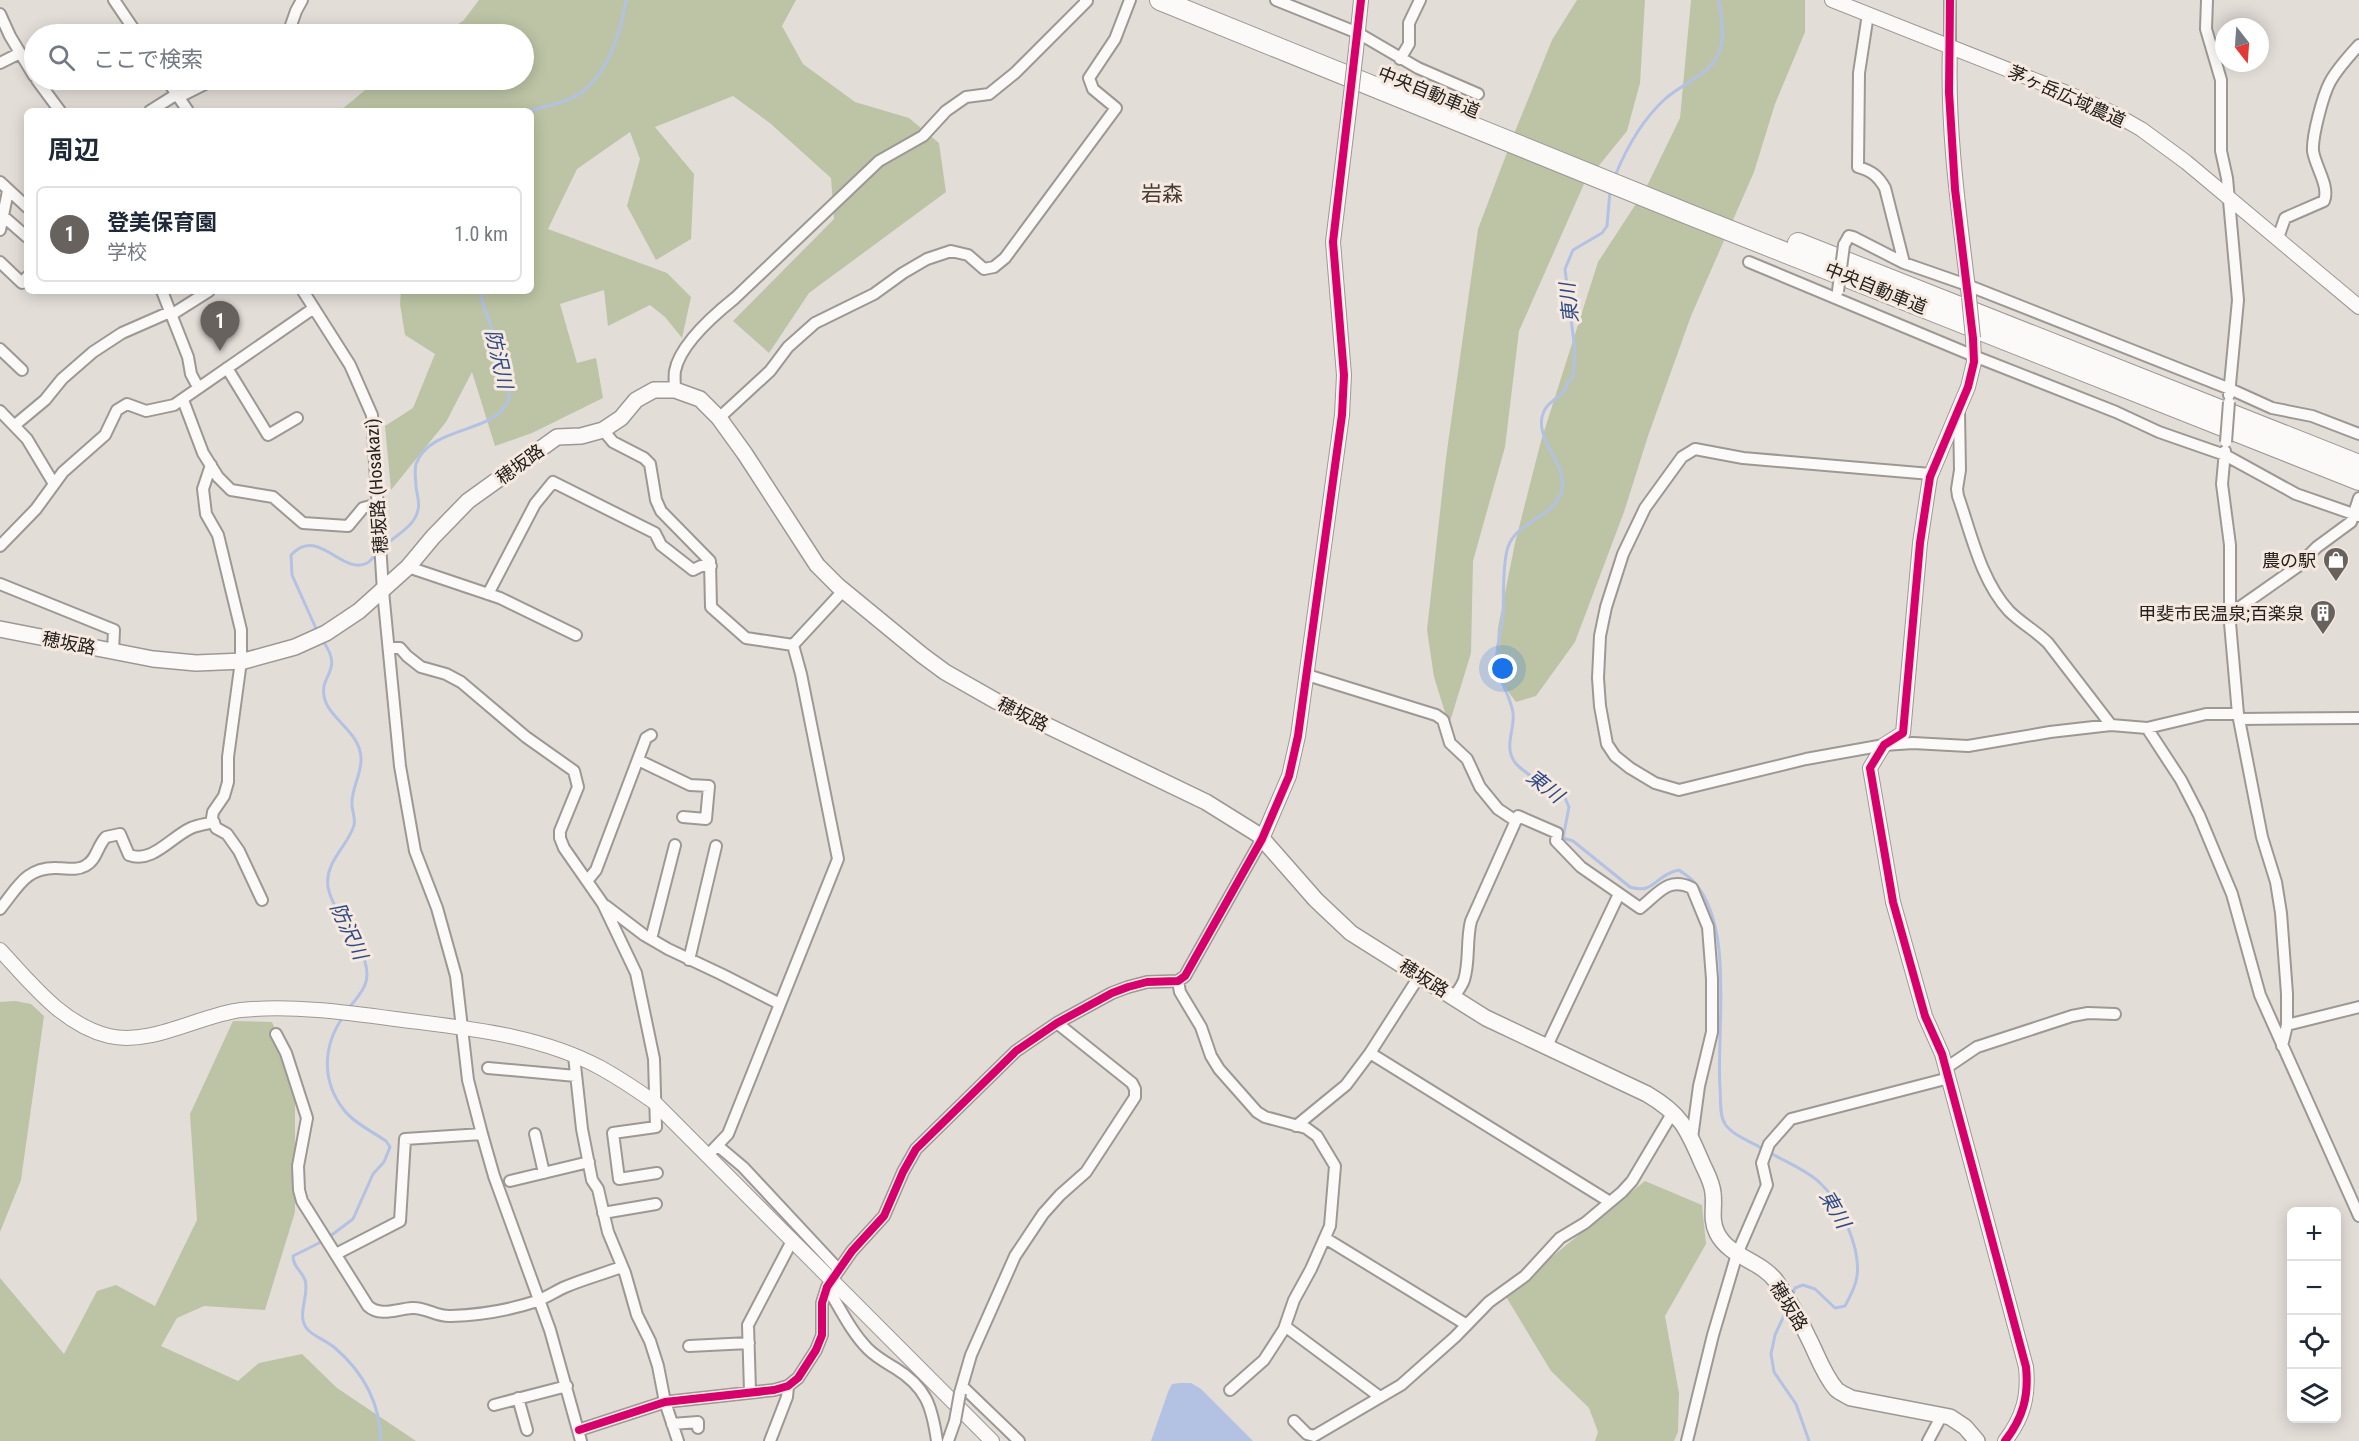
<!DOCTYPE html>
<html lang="ja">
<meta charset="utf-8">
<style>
body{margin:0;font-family:"Roboto Condensed","Noto Sans JP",sans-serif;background:#f6f6f7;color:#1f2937}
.controls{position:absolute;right:18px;bottom:18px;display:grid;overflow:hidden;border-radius:9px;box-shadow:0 3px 15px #0003}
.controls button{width:54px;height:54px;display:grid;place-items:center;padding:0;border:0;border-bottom:2px solid #e0e1e3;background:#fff;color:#1f2937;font:30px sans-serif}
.compass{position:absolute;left:2215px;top:18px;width:54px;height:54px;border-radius:50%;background:#fff;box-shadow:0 3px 15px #0003;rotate:163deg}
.you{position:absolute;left:1503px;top:669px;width:21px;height:21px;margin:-15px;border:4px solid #fff;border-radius:50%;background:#1a73e8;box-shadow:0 0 0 9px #1a73e833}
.badge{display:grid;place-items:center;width:39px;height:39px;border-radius:50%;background:#67625e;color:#fff;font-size:20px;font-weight:700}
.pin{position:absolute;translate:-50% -50px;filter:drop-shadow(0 2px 3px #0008)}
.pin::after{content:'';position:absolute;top:32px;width:21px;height:18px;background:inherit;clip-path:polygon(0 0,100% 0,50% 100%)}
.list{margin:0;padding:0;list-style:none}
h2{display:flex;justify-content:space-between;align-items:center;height:78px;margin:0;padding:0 24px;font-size:26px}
h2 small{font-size:20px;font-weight:400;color:#747a83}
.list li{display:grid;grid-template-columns:39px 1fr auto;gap:18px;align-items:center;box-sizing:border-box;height:96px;margin:0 12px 12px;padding:0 12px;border:2px solid #e0e1e3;border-radius:9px}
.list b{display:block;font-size:22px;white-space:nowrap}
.list p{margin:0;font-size:20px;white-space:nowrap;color:#747a83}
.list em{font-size:20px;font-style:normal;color:#747a83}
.icon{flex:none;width:33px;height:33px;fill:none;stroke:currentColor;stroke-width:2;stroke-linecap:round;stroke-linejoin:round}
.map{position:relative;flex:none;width:2359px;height:1441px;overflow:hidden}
.search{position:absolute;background:#fff;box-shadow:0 3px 15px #0003;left:24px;top:24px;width:510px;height:66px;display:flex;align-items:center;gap:15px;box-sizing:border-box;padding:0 21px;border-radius:33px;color:#747a83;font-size:22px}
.panel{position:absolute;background:#fff;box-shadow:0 3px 15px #0003;left:24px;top:108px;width:510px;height:186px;border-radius:9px}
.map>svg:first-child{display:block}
</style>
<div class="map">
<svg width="2359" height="1441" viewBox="0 0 2359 1441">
<rect width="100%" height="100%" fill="#e3ddd8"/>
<path fill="#bdc4a5" d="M 479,0 L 796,0 L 782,26 L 803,64 L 855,102 L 909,118 L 939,143 L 946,192 L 809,293 L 769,353 L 733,321 L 834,219 L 831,178 L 771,124 L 733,96 L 655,127 L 694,174 L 691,239 L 656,260 L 627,206 L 640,159 L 630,132 L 577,169 L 548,229 L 667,273 L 691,297 L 682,338 L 665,317 L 650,305 L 608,326 L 604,290 L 560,304 L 577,363 L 596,358 L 603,398 L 532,433 L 495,446 L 472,372 L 446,422 L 391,490 L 385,426 L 413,408 L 435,354 L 405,335 L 400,304 L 401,291 L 531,291 L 531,111 L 340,111 L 377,80 L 524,80 L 524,34 L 441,34 L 463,21 Z
M 1577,0 L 1645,0 L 1640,83 L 1627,131 L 1584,184 L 1519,331 L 1505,447 L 1473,561 L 1471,653 L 1449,725 L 1434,677 L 1427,630 L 1446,458 L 1478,229 L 1514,134 L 1552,40 Z
M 1691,0 L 1805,0 L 1805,32 L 1775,104 L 1754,172 L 1691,316 L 1648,436 L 1624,512 L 1575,642 L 1536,696 L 1516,702 L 1495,674 L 1498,628 L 1515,543 L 1541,441 L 1598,262 L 1645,190 L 1680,118 Z
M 15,1001 L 31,1004 L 44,1016 L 21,1180 L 0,1232 L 0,1002 Z
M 233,1021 L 272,1022 L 295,1077 L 295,1212 L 265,1310 L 204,1306 L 177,1318 L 161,1346 L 238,1381 L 259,1363 L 302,1354 L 337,1388 L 416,1441 L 0,1441 L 0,1278 L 64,1354 L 97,1291 L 116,1285 L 155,1306 L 197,1220 L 190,1114 Z
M 1645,1181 L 1702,1205 L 1706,1244 L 1665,1316 L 1679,1393 L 1678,1432 L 1674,1441 L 1595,1441 L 1598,1432 L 1589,1408 L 1551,1371 L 1505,1295 Z"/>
<path fill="#b3c2e2" d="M 1180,1383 L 1191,1383 L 1201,1389 L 1253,1441 L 1151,1441 L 1168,1392 L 1172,1384 Z"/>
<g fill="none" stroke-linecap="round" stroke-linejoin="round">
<path stroke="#b3c2e2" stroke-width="3" d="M 530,111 C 545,106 566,103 579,94 C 608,74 621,33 626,0
M 1615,176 C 1626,149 1643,119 1665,99 C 1685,81 1715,74 1721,46 C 1725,32 1720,15 1719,0
M 1610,191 L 1607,226 L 1602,233 L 1573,250 L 1565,269 L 1575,351 L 1573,377 C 1567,381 1567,387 1563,392 C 1557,399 1548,402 1544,411 C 1531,439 1571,465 1561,493 C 1551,519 1517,521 1508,547 C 1502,564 1504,597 1503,615 C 1501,633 1494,652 1498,670 C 1501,684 1511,698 1513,713 C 1515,730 1504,745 1514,761 C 1521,773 1553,788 1565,798 L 1569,807 L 1563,838 L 1573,841 L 1630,887 C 1655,895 1654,875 1679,870 C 1684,874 1690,877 1694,882 C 1735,927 1716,1030 1720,1088 C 1721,1098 1719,1115 1725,1124 C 1732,1135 1752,1142 1763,1149
M 384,546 C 395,536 415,526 418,510 C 420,503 417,494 416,487 C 416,481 414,470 416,464 C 431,423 502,435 509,396 C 512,380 487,317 481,298 L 482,291
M 318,633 L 292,575 L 291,555 C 318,525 342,576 367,563 C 371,561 374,556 377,553
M 323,641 C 344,671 320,674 324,696 C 328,719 360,731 361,758 C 362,773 352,787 352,802 C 351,809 356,818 354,825 C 349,845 324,862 328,887 C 333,917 379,958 364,987 C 360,995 354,1002 348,1009
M 1769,1152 C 1785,1162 1807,1170 1820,1183 C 1840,1201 1861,1249 1857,1276 C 1856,1286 1850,1297 1845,1306 L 1835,1308 L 1815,1289 L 1803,1285 L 1795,1288 L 1792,1297
M 329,1237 L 353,1219 L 373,1174 L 384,1162 L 390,1147 L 386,1141 C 373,1132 354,1123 344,1110 C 322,1082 322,1047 343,1017
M 323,1241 L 293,1256 C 293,1267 301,1270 305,1280 C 310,1296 295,1316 308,1330 C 315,1337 327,1341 335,1348 C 363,1372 380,1403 381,1441
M 1787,1309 L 1775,1335 L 1771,1354 L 1774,1372 L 1796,1404 L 1809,1441"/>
<defs>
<path id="minor" d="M 114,0 L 137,34
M 1276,0 L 1358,33 L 1418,68 L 1478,94
M 1950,0 L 1950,47
M 2207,0 L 2206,29 L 2221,80 L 2221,151 L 2227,178 L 2238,300 L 2229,395
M 0,14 L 10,36 L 34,76
M 1868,14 L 1859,73 L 1858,167 C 1872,171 1878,176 1885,188 L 1904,263
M 288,34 L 296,11 L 302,0
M 1400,59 L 1409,44 L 1409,23 L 1420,0
M 0,63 L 20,53
M 37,80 L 60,111
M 167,80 L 188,111
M 179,97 L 213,80
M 150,111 L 177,94
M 0,182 L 27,207
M 3,216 L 27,237
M 0,230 L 8,191
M 2278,238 L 2285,218 L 2324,201 C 2330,186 2315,166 2313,151 C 2312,136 2323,95 2330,82 C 2337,69 2349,56 2359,45
M 1844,245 L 1849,236 L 1853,237 L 1904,263 L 1967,285 L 2230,389 L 2272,408 L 2312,416 L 2359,434
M 0,262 L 22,283 L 27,277
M 1749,262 L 1974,356 L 2116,412 L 2159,432 L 2225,455 L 2296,494 L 2359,516
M 162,291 L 188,357 L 191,374 L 198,387
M 303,291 L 350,365 L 372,415 L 383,591 L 400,766 L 415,851 L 437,908 L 456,976 L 468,1080 L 482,1134 L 494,1176 L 550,1330 L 581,1441
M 171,315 L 209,291
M 0,349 L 22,370
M 227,368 L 268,435 L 297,418
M 675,390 C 675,384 674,377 675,371 C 680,344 715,314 735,298 L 879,161 L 923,136 L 946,111 L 966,97 L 989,94 L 1015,73 L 1087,1 L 1085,0
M 183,400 L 203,453 L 218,477 L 231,490 L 273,497 L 303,523 L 348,526 L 363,508 L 378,504
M 0,411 L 27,439 L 54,484
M 1959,412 L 1960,470 L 1957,489 L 1958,496 C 1971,533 1981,581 2009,611 C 2021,623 2036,631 2048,643 L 2111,725
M 719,418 L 770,371 L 788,347 L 815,323 L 874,294 L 903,273 L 927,259 L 951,251 L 968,255 L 984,269 L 994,267 L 1005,258 L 1116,108 L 1093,89 L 1089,78 L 1115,39 L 1130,0
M 15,425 L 45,400 L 62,379 L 93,352 L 122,333 L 170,312
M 603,430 L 613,442 L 644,458 L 650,464 L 656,500 L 661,511 L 710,561 L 711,607 L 746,638 L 793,645 L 843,591
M 2225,451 L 2222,484 L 2230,545 L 2230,623 L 2238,714 L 2262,837 L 2276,882 L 2281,913 L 2287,994 L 2287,1025 L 2282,1046
M 211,465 L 203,489 L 206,514 L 218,535 L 241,630 L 241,661 L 228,757 L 228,782 L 224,796 L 213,812 L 212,818 L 216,828 L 227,834 L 239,851 L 262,900
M 1931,474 L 1743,458 L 1695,449 L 1682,457 L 1645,508 L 1623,554 L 1606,607 L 1600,636 L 1598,678 L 1600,706 L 1607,744 L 1615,756 L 1630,768 L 1655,783 L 1679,790 L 1806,759 L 1884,745 L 1913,743 L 1968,746 L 2050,732 L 2111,725 L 2147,728 L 2206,714 L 2238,714
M 0,546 L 36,509 L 63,472 L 105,435 L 117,410 L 127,404 L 146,411 L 174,405 L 314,308
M 408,567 L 500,598 L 576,635
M 0,584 L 114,630 L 113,651
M 488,594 L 535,504 L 553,482 L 655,533 L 661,545 L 693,570 L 701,566 L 711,566
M 2230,614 L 2297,567 L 2317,547 L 2351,522 L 2359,498
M 389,648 L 400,648 L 407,656 L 421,667 L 446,674 L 461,682 L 526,737 L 574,771 L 578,787 L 560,831 L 560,838 L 564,848 L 603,904 L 636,973 L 654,1059 L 656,1127 L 613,1133 L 619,1179 L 657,1173
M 1307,675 L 1436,715 L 1443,720 L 1450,743 L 1467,759 L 1480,787 L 1498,809 L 1516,821
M 2240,719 L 2359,718
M 2147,728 L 2181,780 L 2199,815 L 2232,894 L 2260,995 L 2359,1216
M 638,760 L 690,785 L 709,786 L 706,819 L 683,817
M 587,881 L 596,870 L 646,738 L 651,735
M 606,906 L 644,935 L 668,949 L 721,974 L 780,1004
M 0,909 C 18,887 26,867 57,868 C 67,868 76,871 85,866 C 97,860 97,846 106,837 L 120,834 L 129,855 C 152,864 171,837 191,828 C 198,825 207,824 214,822
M 651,939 L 675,845
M 689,960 L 716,846
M 1178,981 L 1180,992 L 1201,1027 L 1211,1056 L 1219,1069 L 1257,1112 L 1265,1117 L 1306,1128 L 1317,1136 L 1335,1166 L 1330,1226 L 1311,1269 L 1294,1300 L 1284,1329 L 1264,1360 L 1230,1390
M 1454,997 C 1457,992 1462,986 1464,980 C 1470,961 1466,940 1471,921 L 1518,816 L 1557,833 L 1556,841 L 1581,867 L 1640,908 C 1658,894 1668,876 1692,888 L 1708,927 L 1712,979 L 1712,1032 L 1699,1086 L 1692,1138
M 2287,1025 L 2359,1007
M 276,1034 L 286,1053 L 307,1118 L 298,1166 L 299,1190 L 302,1201 L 368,1306 C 380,1317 397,1309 412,1308 C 426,1307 436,1317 451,1316 C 480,1315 510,1310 537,1301 C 547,1297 556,1291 565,1287 C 584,1279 603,1274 621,1267
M 1546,1048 L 1619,894
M 1370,1053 L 1610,1202
M 574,1056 L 582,1129 L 592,1180 L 598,1189 L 608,1232 L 625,1273 L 637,1315 L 650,1341 L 658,1366 L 665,1402 L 678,1441
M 488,1068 L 576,1076
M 1946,1068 L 1977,1047 L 2072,1016 L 2088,1013 L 2115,1014
M 1296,1126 L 1346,1085 L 1370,1053 L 1420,975
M 535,1134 L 544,1173
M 718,1146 L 743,1167 L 839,1270
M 708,1155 L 728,1134 L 838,859 L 801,674 L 793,645
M 510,1181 L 589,1162
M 603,1213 L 656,1204
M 1325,1238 L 1467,1325
M 336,1254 L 400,1221 L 405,1139 L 482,1134
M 827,1287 C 840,1308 851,1332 868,1349 C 876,1357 885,1362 895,1368 C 926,1387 932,1406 937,1441
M 1286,1327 L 1380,1397
M 689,1346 L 749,1343
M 962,1386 L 1019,1441
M 750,1391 L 748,1325 L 793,1239
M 960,1393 L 971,1355 L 1015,1256 L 1043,1214 L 1060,1195 L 1086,1172 L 1135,1097 L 1135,1089 L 1132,1083 L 1057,1023
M 518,1398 L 527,1430
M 494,1405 L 567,1386
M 1294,1421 L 1307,1434 L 1314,1436 L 1401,1385 L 1455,1337 L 1489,1302 L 1525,1276 L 1560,1238 L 1585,1223 L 1622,1192 L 1632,1181 L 1673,1112
M 672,1424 L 698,1422 L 698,1428
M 579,1430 L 665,1402 L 774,1390 L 788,1386 L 798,1378 L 816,1350 L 822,1335 L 822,1303 L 827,1287 L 852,1251 L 884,1216 L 903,1172 L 916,1149 L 1016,1051 L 1057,1023 L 1112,993 L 1128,987 L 1147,982 L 1178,981 L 1185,976 L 1262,839
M 770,1441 L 787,1397 L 788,1386
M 948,1441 L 955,1421
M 1687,1441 L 1713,1335 L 1737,1254 L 1767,1185 L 1762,1163 L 1769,1144 L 1791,1119 L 1949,1078
M 1928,1441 L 1942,1415"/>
<path id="tertiary" d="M 1832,0 L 2067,93 L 2111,112 L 2141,129 L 2186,162 L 2359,307
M 1950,47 C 1947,131 1959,213 1969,297
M 1356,50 L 1361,0
M 1973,338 L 1974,362 L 1968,387 L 1930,477 L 1920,543 L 1903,733 L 1884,745 L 1870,768 L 1893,902 L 1925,1016 L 1942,1054 L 2026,1367 C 2029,1396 2023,1418 2005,1441
M 1262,839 L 1289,776 L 1298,736 L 1342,415 L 1344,375 L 1333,242 L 1351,94
M 0,950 C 31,983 63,1025 109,1036 C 151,1046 200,1015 241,1010 C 292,1005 344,1012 395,1019 C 464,1028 538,1034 601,1068 C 619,1078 637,1090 654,1102 L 992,1441"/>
<path id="secondary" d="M 0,629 L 153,659 L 196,663 L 244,661 L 295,647 L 326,633 L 359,611 L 408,567 L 433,537 L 468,501 L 557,437 L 581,436 L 603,430 L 621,418 L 636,400 L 654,390 L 675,390 L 700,399 L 719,418 L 745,454 L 817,565 L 838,586 L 922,655 L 945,672 L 996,701 L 1206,802 L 1259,835 L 1316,900 L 1351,933 L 1486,1018 L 1647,1094 C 1681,1114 1687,1128 1702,1163 C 1706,1172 1712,1182 1713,1193 C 1715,1207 1710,1219 1717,1233 C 1729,1257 1760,1260 1776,1281 C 1789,1300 1800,1320 1810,1341 C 1818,1357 1824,1375 1836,1389 C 1840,1393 1846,1395 1851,1398 L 1950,1417 L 1965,1427 L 1977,1441"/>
<path id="motorway" d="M 1160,0 L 1693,216 L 2359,480
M 1798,243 L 2359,465"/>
</defs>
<use href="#minor" stroke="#9d9894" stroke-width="14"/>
<use href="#tertiary" stroke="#9d9894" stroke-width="16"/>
<use href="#secondary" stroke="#9d9894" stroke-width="18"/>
<use href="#motorway" stroke="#9d9894" stroke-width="22"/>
<use href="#minor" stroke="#fbfaf9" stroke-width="10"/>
<use href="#tertiary" stroke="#fbfaf9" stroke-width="14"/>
<use href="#secondary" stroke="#fbfaf9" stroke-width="15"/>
<use href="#motorway" stroke="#fbfaf9" stroke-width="20"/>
<defs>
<path id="minor-bridge" d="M 1838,291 L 1844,245
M 2226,442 L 2229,402
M 955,1421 L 960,1393"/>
<path id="tertiary-bridge" d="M 1351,94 L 1356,50
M 1969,297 L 1973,338"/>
</defs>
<use href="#minor-bridge" stroke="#9d9894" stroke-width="14" stroke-linecap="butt"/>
<use href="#tertiary-bridge" stroke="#9d9894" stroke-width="16" stroke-linecap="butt"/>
<use href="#minor-bridge" stroke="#fbfaf9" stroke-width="10"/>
<use href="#tertiary-bridge" stroke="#fbfaf9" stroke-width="14"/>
<defs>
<path id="cycleway" d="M 1950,0 L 1949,92 L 1955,189 L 1973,338 L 1974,362 L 1968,387 L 1930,477 L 1920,543 L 1903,733 L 1884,745 L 1870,768 L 1893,902 L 1925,1016 L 1942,1054 L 2026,1367 C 2029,1396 2023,1418 2005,1441
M 579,1430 L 665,1402 L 774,1390 L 788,1386 L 798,1378 L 816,1350 L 822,1335 L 822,1303 L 827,1287 L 852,1251 L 884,1216 L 903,1172 L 916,1149 L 1016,1051 L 1057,1023 L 1112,993 L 1128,987 L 1147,982 L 1178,981 L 1185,976 L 1262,839 L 1289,776 L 1298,736 L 1342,415 L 1344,375 L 1333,242 L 1361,0"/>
</defs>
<use href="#cycleway" stroke="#f5e9e0" stroke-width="11"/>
<use href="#cycleway" stroke="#d6006c" stroke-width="8"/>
</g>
<defs>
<symbol id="shop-pin" viewBox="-11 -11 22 30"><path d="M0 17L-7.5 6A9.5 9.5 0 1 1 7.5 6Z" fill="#67625e" stroke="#f5e9e0"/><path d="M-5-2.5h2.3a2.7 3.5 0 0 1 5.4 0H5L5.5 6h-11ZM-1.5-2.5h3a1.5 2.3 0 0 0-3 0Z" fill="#fff"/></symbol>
<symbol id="building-pin" viewBox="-11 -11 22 30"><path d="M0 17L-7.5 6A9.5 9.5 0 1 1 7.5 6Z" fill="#67625e" stroke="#f5e9e0"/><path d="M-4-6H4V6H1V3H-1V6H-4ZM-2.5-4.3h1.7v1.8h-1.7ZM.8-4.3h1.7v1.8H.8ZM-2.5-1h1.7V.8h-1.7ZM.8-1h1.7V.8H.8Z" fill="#fff"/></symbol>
</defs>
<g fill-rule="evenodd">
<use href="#shop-pin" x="2321" y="545" width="30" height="40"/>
<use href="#building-pin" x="2308" y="598" width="30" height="40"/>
</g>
<g text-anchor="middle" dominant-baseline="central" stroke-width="6" stroke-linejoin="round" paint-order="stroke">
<g font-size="18" fill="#24201d" stroke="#f5e9e0">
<text transform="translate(1429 92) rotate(22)">中央自動車道</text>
<text transform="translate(2067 96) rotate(24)">茅ヶ岳広域農道</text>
<text transform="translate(1876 288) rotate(22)">中央自動車道</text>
<text transform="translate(520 464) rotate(-36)">穂坂路</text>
<text transform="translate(376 486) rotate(-94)">穂坂路 (Hosakazi)</text>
<text transform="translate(69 643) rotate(11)">穂坂路</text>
<text transform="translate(1023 714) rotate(26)">穂坂路</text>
<text transform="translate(1424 978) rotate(32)">穂坂路</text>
<text transform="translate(1789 1306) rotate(58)">穂坂路</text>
</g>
<g font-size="18" fill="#24201d" stroke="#f5e9e0" text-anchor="end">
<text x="2316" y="560">農の駅</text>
<text x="2304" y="613">甲斐市民温泉;百楽泉</text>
</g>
<g font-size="20" font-style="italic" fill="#2f4b87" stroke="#f5e9e0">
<text transform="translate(1569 303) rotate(-96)">東川</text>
<text transform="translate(499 359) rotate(77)">防沢川</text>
<text transform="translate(1545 786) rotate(38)">東川</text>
<text transform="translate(349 931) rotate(65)">防沢川</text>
<text transform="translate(1835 1209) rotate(60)">東川</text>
</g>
<g font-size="21" fill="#463c35" stroke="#f5e9e0">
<text x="1162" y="194">岩森</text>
</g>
</g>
</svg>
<div class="controls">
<button>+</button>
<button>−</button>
<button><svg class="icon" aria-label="locate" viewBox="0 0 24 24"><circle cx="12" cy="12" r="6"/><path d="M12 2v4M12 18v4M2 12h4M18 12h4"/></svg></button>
<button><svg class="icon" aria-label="layers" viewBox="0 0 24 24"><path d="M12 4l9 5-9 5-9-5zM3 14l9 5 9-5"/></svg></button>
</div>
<svg class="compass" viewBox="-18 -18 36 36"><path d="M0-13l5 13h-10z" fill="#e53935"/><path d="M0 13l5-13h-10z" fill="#747a83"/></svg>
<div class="you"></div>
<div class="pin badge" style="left:220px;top:351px">1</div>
<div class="search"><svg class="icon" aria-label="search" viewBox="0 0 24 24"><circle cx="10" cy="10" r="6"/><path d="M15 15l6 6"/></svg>ここで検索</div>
<section class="panel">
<h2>周辺<small></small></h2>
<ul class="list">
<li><span class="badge">1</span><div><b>登美保育園</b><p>学校</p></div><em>1.0 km</em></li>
</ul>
</section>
</div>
